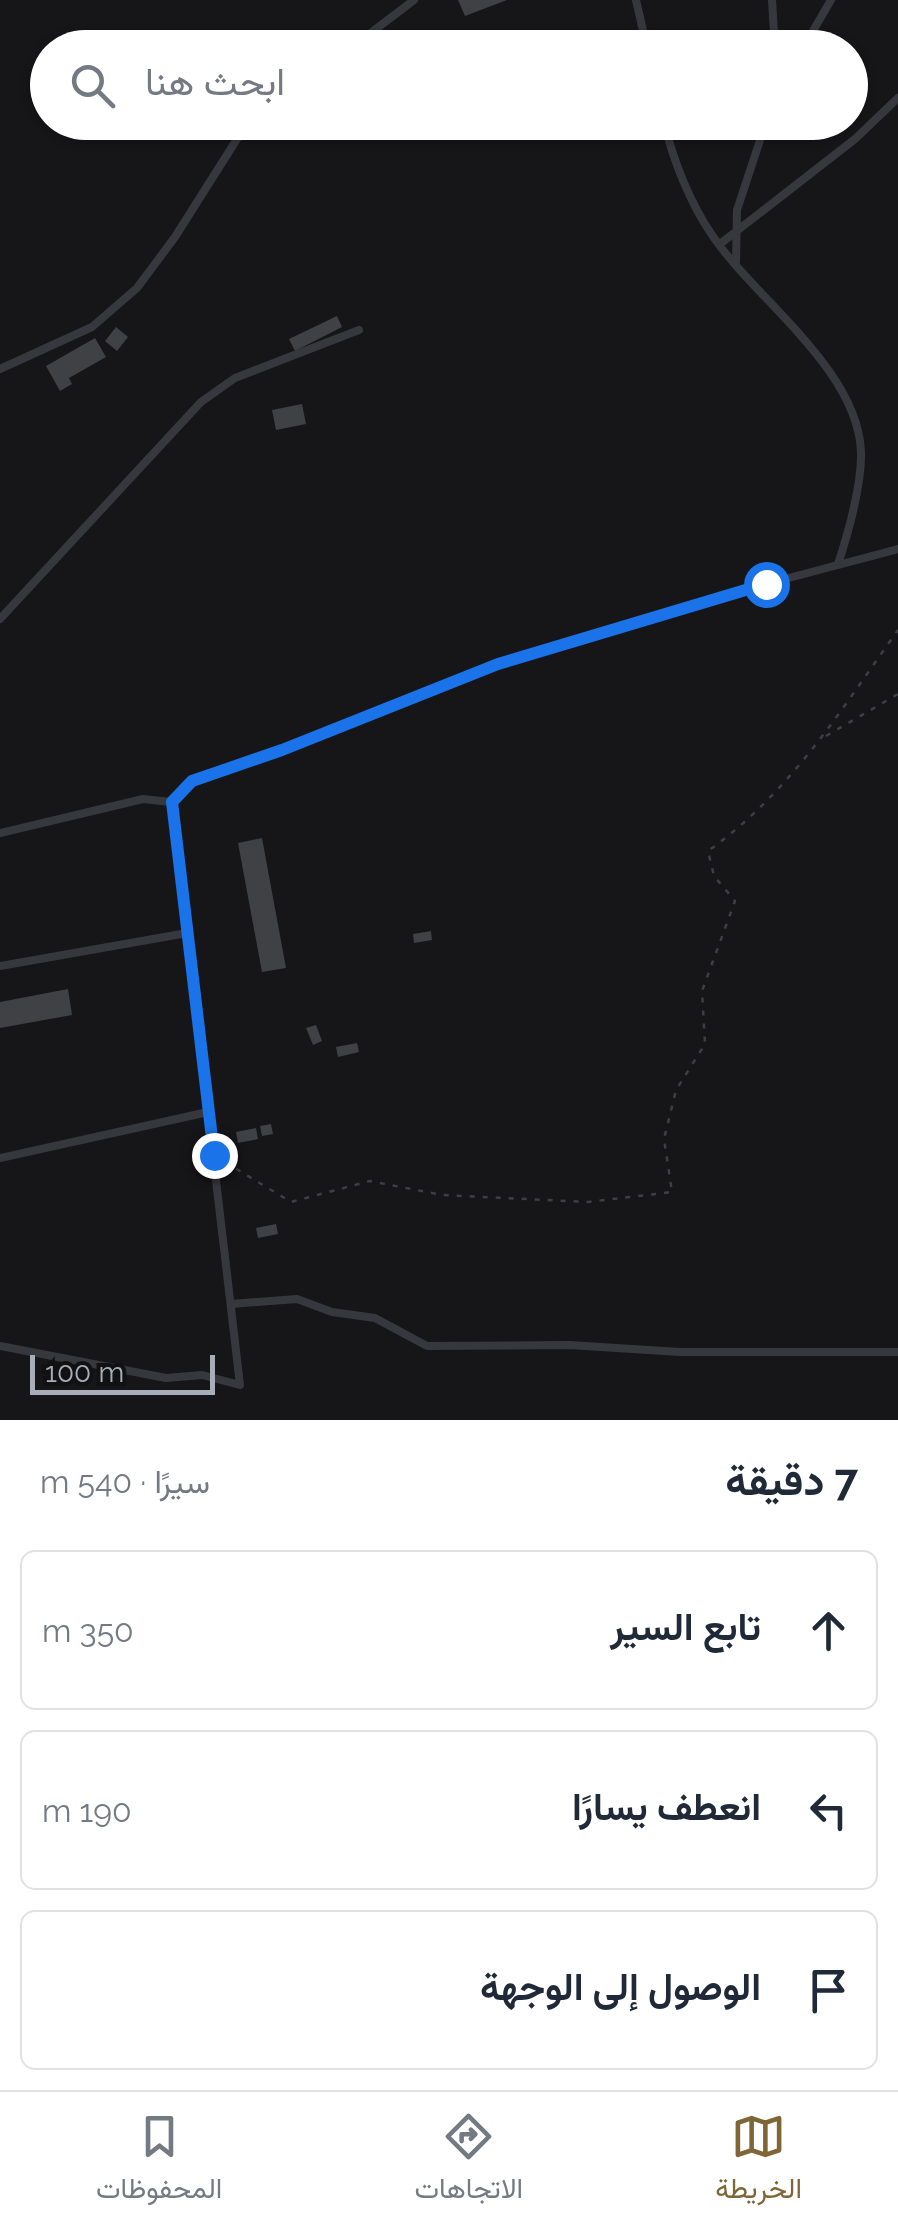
<!DOCTYPE html>
<html lang="ar">
<meta charset="utf-8">
<style>
body{margin:0;font-family:Raleway,Vazirmatn,sans-serif;background:#f2f2f3;color:#1f2937;direction:rtl}
.scale{position:absolute;left:30px;bottom:25px;width:185px;box-sizing:border-box;padding-left:10px;border:5px solid #a8adb8;border-top:0;font-size:28px;line-height:35px;white-space:nowrap;color:#a8adb8;-webkit-text-stroke:8px #111113;paint-order:stroke}
.stop{position:absolute;width:30px;height:30px;margin:-22px;border:8px solid #1a73e8;border-radius:50%;background:#fff}
.stop.end{background:#1a73e8;border-color:#fff;box-shadow:0 2px 10px #0008}
.list{margin:0;padding:0;list-style:none}
h2{display:flex;justify-content:space-between;align-items:center;height:130px;margin:0;padding:0 40px;font-size:42px}
h2 small{font-size:32px;font-weight:400;color:#747a83}
.list li{display:grid;grid-template-columns:65px 1fr auto;gap:30px;align-items:center;box-sizing:border-box;height:160px;margin:0 20px 20px;padding:0 20px;border:2px solid #e0e1e3;border-radius:15px}
.list b{display:block;font-size:38px;white-space:nowrap}
.list em{font-size:32px;font-style:normal;color:#747a83}
.icon{flex:none;width:55px;height:55px;fill:none;stroke:currentColor;stroke-width:2;stroke-linecap:round;stroke-linejoin:round}
.map{position:relative;flex:none;width:898px;height:1420px;overflow:hidden;direction:ltr}
.search{position:absolute;background:#fff;box-shadow:0 2px 8px #0004;left:30px;right:30px;top:30px;height:110px;display:flex;align-items:center;gap:25px;box-sizing:border-box;padding:0 35px;border-radius:55px;color:#747a83;font-size:38px}
.sheet{height:670px;background:#fff}
nav{display:flex;justify-content:space-around;align-items:center;box-sizing:border-box;height:140px;border-top:2px solid #e0e1e3;background:#fff;font-size:28px;color:#747a83}
nav a{display:grid;justify-items:center;gap:5px}
nav .on{color:#7e6636}
.map>svg:first-child{display:block}
</style>
<div class="map">
<svg width="898" height="1420" viewBox="0 0 898 1420">
<rect width="100%" height="100%" fill="#161618"/>
<path fill="#404145" d="M 458,0 L 507,0 L 465,16 Z
M 337,316 L 342,327 L 295,351 L 289,339 Z
M 116,327 L 128,337 L 117,351 L 105,341 Z
M 95,338 L 106,357 L 69,378 L 72,384 L 60,391 L 46,366 Z
M 302,404 L 306,424 L 276,430 L 272,410 Z
M 262,838 L 286,968 L 262,972 L 238,843 Z
M 431,931 L 432,940 L 414,943 L 413,934 Z
M 68,989 L 72,1015 L 0,1028 L 0,1002 Z
M 316,1025 L 322,1041 L 313,1045 L 306,1028 Z
M 357,1043 L 359,1052 L 338,1057 L 336,1047 Z
M 271,1124 L 273,1134 L 262,1136 L 260,1126 Z
M 256,1128 L 258,1139 L 238,1143 L 236,1132 Z
M 276,1224 L 278,1234 L 258,1238 L 256,1228 Z"/>
<g fill="none" stroke-linecap="round" stroke-linejoin="round">
<path stroke="#3d3f44" stroke-width="2.5" stroke-dasharray="5 8" stroke-linecap="butt" d="M 826,736 L 898,694
M 225,1162 L 291,1202 L 370,1181 L 442,1195 L 588,1202 L 672,1192 L 664,1139 L 676,1090 L 705,1044 L 702,991 L 735,901 L 714,876 L 708,851 C 791,792 840,711 898,630"/>
<path stroke="#37383d" stroke-width="8" d="M 636,0 L 647,48
M 772,0 L 775,48
M 351,48 L 414,0
M 803,48 L 831,0
M 664,122 C 673,160 690,203 712,235 C 754,298 858,369 861,452 C 862,484 848,534 838,564
M 720,244 L 855,139 L 898,98
M 736,262 L 737,210 L 766,122
M 0,369 L 92,327 L 137,288 L 175,237 L 237,139 L 256,122
M 0,619 L 201,402 L 235,378 L 359,330
M 0,833 L 143,799 L 171,802
M 0,966 L 187,933 L 171,802 L 192,781 L 282,750 L 498,664 L 766,584 L 898,549
M 0,1158 L 208,1112 L 187,933
M 231,1304 L 297,1299 L 332,1312 L 375,1318 L 427,1346 L 569,1345 L 680,1352 L 898,1352
M 0,1346 L 166,1378 L 202,1375 L 240,1385 L 208,1112"/>
</g>
<g fill="none" stroke-linecap="round" stroke-linejoin="round">
<path stroke="#1a73e8" stroke-width="12" d="M 214,1155 L 172,802 L 192,781 L 282,750 L 498,664 L 766,584"/>
</g>
</svg>
<div class="scale">100 m</div>
<div class="stop" style="left:766px;top:584px"></div>
<div class="stop end" style="left:214px;top:1155px"></div>
<div class="search"><svg class="icon" aria-label="search" viewBox="0 0 24 24"><circle cx="10" cy="10" r="6"/><path d="M15 15l6 6"/></svg>ابحث هنا</div>
</div>
<section class="sheet">
<h2>7 دقيقة<small>سيرًا · 540 m</small></h2>
<ul class="list">
<li><svg class="icon" aria-label="ahead" viewBox="0 0 24 24"><path d="M12 20V5M6 11l6-6 6 6"/></svg><div><b>تابع السير</b></div><em>350 m</em></li>
<li><svg class="icon" aria-label="left" viewBox="0 0 24 24"><path d="M17 20v-9H6M10 6l-5 5 5 5"/></svg><div><b>انعطف يسارًا</b></div><em>190 m</em></li>
<li><svg class="icon" aria-label="arrive" viewBox="0 0 24 24"><path d="M6 21V4h12l-3 4 3 4H6"/></svg><div><b>الوصول إلى الوجهة</b></div></li>
</ul>
</section>
<nav>
<a class="on"><svg class="icon" aria-label="map" viewBox="0 0 24 24"><path d="M3 6l6-2 6 2 6-2v14l-6 2-6-2-6 2zM9 4v14M15 6v14"/></svg>الخريطة</a>
<a><svg class="icon" aria-label="directions" viewBox="0 0 24 24"><path d="M12 3l9 9-9 9-9-9zM9 14v-3h6M13 9l2 2-2 2"/></svg>الاتجاهات</a>
<a><svg class="icon" aria-label="saved" viewBox="0 0 24 24"><path d="M7 4h10v16l-5-4-5 4z"/></svg>المحفوظات</a>
</nav>
